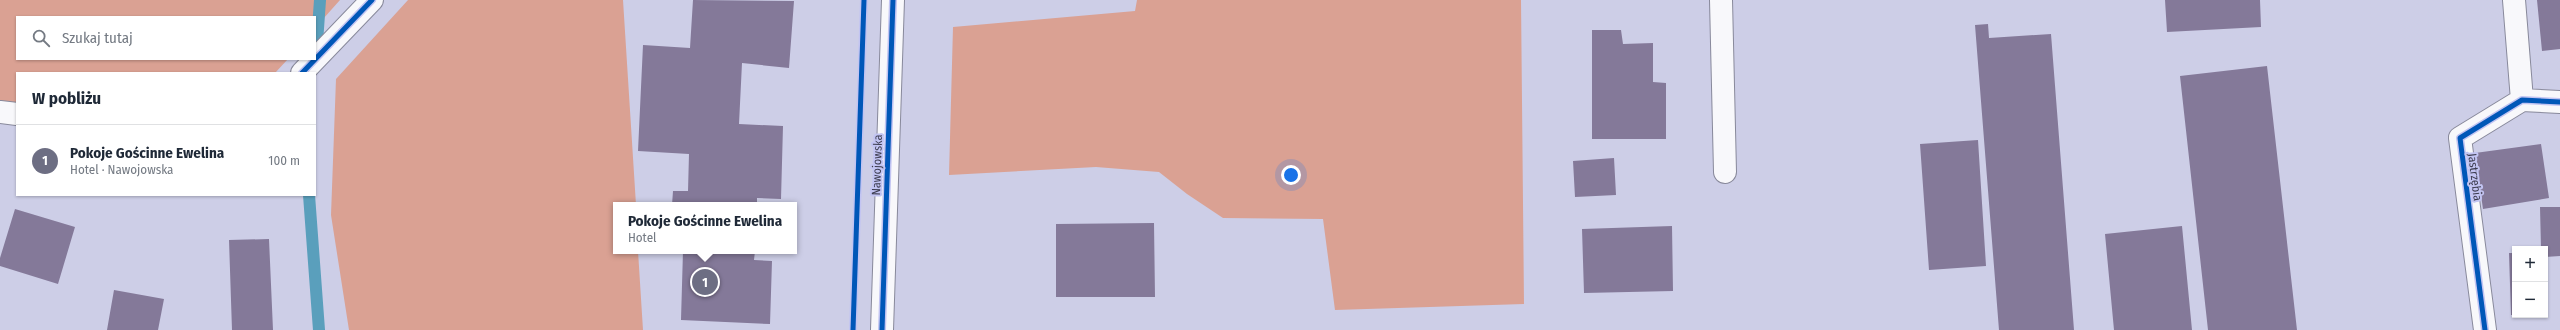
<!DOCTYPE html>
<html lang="pl">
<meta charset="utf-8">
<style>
body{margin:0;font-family:"Fira Sans Condensed",sans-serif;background:#f2f2f3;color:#1f2937}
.controls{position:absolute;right:12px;bottom:12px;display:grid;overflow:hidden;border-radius:0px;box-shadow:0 1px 3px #0004}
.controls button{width:36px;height:36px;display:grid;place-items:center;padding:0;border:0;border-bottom:1px solid #e0e1e3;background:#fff;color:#1f2937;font:20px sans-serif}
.you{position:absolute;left:1291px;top:175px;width:14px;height:14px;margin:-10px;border:3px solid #fff;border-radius:50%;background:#1a73e8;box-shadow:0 0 0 6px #1a73e833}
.badge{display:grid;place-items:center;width:26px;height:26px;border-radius:50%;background:#6d6e83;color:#fff;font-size:13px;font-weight:700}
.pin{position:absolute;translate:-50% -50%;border:2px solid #fff;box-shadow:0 1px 4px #0006}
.popup{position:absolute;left:613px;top:202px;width:184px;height:52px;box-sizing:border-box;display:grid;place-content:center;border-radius:0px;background:#fff;filter:drop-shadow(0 1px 3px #0005);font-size:13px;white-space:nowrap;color:#747a83}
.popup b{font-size:15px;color:#1f2937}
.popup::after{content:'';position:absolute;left:50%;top:100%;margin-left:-8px;border:8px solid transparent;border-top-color:#fff}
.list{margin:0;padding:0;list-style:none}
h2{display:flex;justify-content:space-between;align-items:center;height:52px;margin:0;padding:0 16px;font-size:17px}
h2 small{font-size:13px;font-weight:400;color:#747a83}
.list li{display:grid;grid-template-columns:26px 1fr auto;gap:12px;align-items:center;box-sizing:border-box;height:72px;padding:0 16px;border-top:1px solid #e0e1e3}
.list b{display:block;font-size:15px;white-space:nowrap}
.list p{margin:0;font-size:13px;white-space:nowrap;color:#747a83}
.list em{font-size:13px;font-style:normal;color:#747a83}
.icon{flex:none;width:22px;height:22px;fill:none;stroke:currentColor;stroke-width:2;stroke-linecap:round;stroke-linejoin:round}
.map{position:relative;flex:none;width:2560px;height:330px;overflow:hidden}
.search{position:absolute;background:#fff;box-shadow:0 1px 3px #0004;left:16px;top:16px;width:300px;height:44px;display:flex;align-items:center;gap:10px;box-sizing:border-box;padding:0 14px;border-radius:0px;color:#747a83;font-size:15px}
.panel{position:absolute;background:#fff;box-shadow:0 1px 3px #0004;left:16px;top:72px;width:300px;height:124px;border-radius:0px}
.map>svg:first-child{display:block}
</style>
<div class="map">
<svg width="2560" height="330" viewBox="0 0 2560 330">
<rect width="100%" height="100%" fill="#cdcee7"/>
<path fill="#daa193" d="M 0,0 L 340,0 L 315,28 L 315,17 L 17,17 L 17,59 L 288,59 L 275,73 L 17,73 L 17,103 L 0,101 Z
M 408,0 L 623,0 L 636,205 L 616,205 L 616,251 L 638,251 L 643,330 L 349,330 L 331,215 L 336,79 Z
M 1137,0 L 1521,0 L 1524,304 L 1335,310 L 1323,219 L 1223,218 L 1187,194 L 1159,172 L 1096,167 L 949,175 L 953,27 L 1135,11 Z"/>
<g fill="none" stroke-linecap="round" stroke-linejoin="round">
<path stroke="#5a9fbc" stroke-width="12" d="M 316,57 L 320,0
M 309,195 L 319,330"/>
</g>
<path fill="#847999" d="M 693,0 L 794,1 L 789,68 L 742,63 L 739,124 L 783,126 L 781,199 L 757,198 L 757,205 L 672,205 L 673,191 L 688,191 L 689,154 L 638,151 L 643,45 L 690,48 Z
M 2165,0 L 2260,0 L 2261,27 L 2167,32 Z
M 2537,0 L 2560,0 L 2560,49 L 2542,51 Z
M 1988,24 L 1989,38 L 2051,34 L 2074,330 L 1999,330 L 1975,25 Z
M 1592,30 L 1621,30 L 1623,44 L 1653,43 L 1653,82 L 1666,83 L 1666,139 L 1592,139 Z
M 2267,66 L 2297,330 L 2208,330 L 2180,76 Z
M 1978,140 L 1986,266 L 1929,270 L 1920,144 Z
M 2541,144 L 2549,198 L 2483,209 L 2475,153 Z
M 1614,158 L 1616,195 L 1575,197 L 1573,161 Z
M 2540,207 L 2560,207 L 2560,256 L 2545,257 L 2545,249 L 2541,249 Z
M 15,209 L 75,227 L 58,284 L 0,266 L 0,258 Z
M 1154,223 L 1155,297 L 1056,297 L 1056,224 Z
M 1672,226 L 1673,291 L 1584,293 L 1582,229 Z
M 2182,226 L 2192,330 L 2114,330 L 2105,234 Z
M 269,239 L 273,330 L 232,330 L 229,240 Z
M 683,251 L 755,251 L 754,260 L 772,261 L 770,324 L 681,320 Z
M 2509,253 L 2515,253 L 2515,315 L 2511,315 Z
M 114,290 L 164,299 L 158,330 L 107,330 Z"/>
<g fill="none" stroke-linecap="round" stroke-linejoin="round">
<defs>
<path id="service" d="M 1721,0 L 1725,172"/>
<path id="minor" d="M 2514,0 L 2522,100
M 302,73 L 372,0
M 0,112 L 17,114
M 2485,330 L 2460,138 L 2522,100 L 2560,102"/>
<path id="tertiary" d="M 882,330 L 893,0"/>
</defs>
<use href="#service" stroke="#88899b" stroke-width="24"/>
<use href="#minor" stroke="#88899b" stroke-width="24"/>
<use href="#tertiary" stroke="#88899b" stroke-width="24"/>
<use href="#service" stroke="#f8f8fb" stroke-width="22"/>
<use href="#minor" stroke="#f8f8fb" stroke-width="22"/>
<use href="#tertiary" stroke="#f8f8fb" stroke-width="22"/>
<defs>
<path id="cycleway" d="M 302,73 L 372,0
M 853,330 L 864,0
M 882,330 L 893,0
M 2485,330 L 2460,138 L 2522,100 L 2560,102"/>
</defs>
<use href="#cycleway" stroke="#c2c4f2" stroke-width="8"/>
<use href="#cycleway" stroke="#0057b8" stroke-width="5"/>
</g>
<g text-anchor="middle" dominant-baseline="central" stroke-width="4" stroke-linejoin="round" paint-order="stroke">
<g font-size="12" fill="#3a3a4d" stroke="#c2c4f2">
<text transform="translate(877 165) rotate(-88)">Nawojowska</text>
<text transform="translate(2475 177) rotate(83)">Jastrzębia</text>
</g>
</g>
</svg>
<div class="controls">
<button>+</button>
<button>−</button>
</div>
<div class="you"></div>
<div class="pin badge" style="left:705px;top:282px">1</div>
<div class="popup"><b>Pokoje Gościnne Ewelina</b>Hotel</div>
<div class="search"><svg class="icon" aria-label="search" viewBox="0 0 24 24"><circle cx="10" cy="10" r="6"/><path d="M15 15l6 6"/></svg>Szukaj tutaj</div>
<section class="panel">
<h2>W pobliżu<small></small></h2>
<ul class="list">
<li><span class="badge">1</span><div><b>Pokoje Gościnne Ewelina</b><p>Hotel · Nawojowska</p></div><em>100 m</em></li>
</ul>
</section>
</div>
